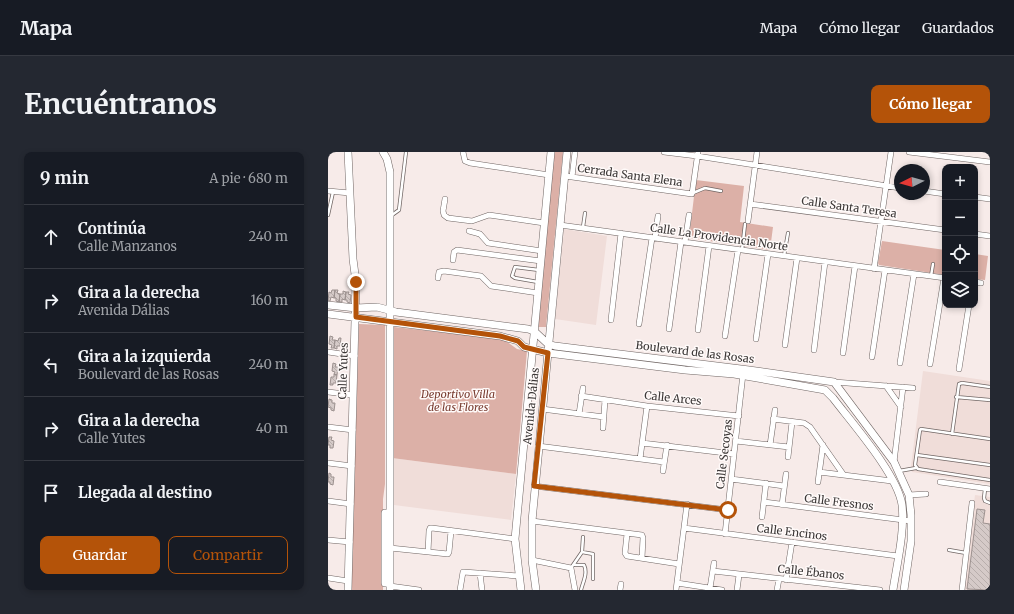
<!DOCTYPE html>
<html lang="es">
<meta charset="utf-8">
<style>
body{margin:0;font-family:Merriweather,serif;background:#242831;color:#f1f3f6}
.controls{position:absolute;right:12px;top:12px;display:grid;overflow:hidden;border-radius:8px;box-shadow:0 2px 6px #0003}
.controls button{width:36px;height:36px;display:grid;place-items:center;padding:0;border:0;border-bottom:1px solid #363941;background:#171b24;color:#f1f3f6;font:20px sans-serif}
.compass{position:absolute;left:566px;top:12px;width:36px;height:36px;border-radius:50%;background:#171b24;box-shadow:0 2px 6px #0003;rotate:265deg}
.stop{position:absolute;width:12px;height:12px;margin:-9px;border:3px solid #b45309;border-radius:50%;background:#fff}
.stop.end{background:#b45309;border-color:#fff;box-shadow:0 1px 4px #0008}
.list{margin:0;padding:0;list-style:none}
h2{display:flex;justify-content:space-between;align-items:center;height:52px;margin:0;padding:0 16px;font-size:17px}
h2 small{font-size:13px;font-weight:400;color:#9ea1a6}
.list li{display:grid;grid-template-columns:26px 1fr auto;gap:12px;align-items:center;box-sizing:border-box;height:64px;padding:0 16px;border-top:1px solid #363941}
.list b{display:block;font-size:15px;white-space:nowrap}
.list p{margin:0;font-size:13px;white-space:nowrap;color:#9ea1a6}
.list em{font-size:13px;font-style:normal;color:#9ea1a6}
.actions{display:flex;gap:8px;padding:12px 16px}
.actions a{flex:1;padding:9px 0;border:1px solid #b45309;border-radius:8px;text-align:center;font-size:14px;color:#b45309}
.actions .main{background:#b45309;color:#fff}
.icon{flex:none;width:22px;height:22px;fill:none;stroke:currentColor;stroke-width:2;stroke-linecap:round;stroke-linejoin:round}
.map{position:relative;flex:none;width:662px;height:438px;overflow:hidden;border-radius:8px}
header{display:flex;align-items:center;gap:24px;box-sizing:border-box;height:56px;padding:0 20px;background:#171b24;border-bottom:1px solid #363941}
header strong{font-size:19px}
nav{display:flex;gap:22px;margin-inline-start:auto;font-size:14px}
.intro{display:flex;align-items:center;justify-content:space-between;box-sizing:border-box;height:96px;padding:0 24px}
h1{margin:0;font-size:28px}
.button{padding:10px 18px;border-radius:8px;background:#b45309;color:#fff;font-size:14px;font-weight:700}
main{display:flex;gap:24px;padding:0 24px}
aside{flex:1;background:#171b24;border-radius:8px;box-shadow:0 2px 6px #0003}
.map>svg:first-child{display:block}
</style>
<header>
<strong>Mapa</strong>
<nav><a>Mapa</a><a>Cómo llegar</a><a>Guardados</a></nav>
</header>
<div class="intro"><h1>Encuéntranos</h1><a class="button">Cómo llegar</a></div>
<main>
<aside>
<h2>9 min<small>A pie · 680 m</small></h2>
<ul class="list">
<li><svg class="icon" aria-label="ahead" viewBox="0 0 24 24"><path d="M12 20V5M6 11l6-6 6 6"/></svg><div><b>Continúa</b><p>Calle Manzanos</p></div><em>240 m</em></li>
<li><svg class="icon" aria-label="right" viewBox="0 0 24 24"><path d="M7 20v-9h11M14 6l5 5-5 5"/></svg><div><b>Gira a la derecha</b><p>Avenida Dálias</p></div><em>160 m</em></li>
<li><svg class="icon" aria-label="left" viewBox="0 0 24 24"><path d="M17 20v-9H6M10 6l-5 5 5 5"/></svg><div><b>Gira a la izquierda</b><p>Boulevard de las Rosas</p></div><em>240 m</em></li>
<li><svg class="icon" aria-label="right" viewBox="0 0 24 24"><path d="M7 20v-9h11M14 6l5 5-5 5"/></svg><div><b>Gira a la derecha</b><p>Calle Yutes</p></div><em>40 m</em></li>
<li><svg class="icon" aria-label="arrive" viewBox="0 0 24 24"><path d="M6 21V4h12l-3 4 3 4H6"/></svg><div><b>Llegada al destino</b></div></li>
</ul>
<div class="actions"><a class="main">Guardar</a><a>Compartir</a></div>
</aside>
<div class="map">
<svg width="662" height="438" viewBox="0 0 662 438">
<defs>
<pattern id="building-back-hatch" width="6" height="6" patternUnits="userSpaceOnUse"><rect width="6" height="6" fill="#d5cac8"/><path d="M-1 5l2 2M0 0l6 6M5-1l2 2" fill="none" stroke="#b8aeac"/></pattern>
</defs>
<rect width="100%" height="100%" fill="#f7ebe9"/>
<path fill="#f0ddd9" d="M 236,77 L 279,84 L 268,173 L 227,167 Z
M 595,219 L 662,229 L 662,332 L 584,320 L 583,314 Z
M 64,306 L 188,322 L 183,368 L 66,353 Z
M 647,343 L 662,345 L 662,438 L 635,438 Z"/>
<path fill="#dcb0a7" d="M 226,0 L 235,0 L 218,175 L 210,175 Z
M 368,28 L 416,34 L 412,70 L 445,75 L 442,98 L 361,86 Z
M 554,89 L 617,98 L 617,123 L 551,113 L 550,111 Z
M 647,102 L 660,104 L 657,128 L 647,127 Z
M 31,172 L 57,173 L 57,332 L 55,347 L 55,438 L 23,438 Z
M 66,175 L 175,187 L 189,197 L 199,199 L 188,322 L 64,306 Z"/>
<path fill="url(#building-back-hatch)" stroke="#9c918f" d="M 4,138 L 7,138 L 6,146 L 3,145 L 2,149 L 0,149 L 1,140 L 3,141 Z
M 7,138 L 10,138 L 9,141 L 12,142 L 11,150 L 8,149 L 8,146 L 6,146 Z
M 15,139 L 18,140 L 17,148 L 14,147 L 14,150 L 11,150 L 12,142 L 15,142 Z
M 18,140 L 21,140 L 20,142 L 23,143 L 22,151 L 19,150 L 19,148 L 17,148 Z
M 2,184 L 5,185 L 4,188 L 7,188 L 6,196 L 3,196 L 4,193 L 1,192 Z
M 11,186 L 13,186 L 12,194 L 9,194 L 9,197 L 6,196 L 7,188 L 10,189 Z
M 5,211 L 8,212 L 7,215 L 10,215 L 9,223 L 6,222 L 7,220 L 4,219 Z
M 6,222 L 9,223 L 8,231 L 5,231 L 5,233 L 2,233 L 3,225 L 6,225 Z
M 1,247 L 4,248 L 4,251 L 7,251 L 6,259 L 3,258 L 3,256 L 0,255 Z
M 1,285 L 4,285 L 3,288 L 6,289 L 5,296 L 2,296 L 2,293 L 0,293 Z
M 1,321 L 3,322 L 3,325 L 6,325 L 5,333 L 2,332 L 2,330 L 0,330 Z
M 649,357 L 657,358 L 655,371 L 662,372 L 662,438 L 639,437 Z"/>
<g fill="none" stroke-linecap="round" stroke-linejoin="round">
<defs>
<path id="lane" d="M 365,41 L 377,36 L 393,39
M 0,63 L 5,40
M 64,63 L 71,58 L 78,0
M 255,75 L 257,61
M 414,98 L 417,72
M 456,104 L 460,81
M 603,124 L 605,112
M 210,130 L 187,126 L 184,124 L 187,115 L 211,118
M 628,245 L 662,248
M 624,282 L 631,232 L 634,231 L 662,235
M 662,287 L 593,277 L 592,278 L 587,313 L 590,317 L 662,328
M 589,303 L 662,313
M 571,319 L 588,316
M 657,337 L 656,346 L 657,349 L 662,351
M 621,398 L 638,401
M 254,400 L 255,385
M 247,413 L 256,413 C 260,421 255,430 253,438
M 243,416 L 254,400 L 265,402 L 265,427"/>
<path id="street" d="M 135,0 L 137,9 L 142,11 L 221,23
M 336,0 L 369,4 L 572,36
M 581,0 L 662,10
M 237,24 L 364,42 L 370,0
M 244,25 L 247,0
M 0,39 L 22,41
M 596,39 L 617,42
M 647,45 L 662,47
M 117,47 L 115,59 L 116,63 L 120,66 L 144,69 L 161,63 L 216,71
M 422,52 L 617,78
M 420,69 L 429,0
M 232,73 L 617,126
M 141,79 L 152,82 L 160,91 L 214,99
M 647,82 L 662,84
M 327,86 L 330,64
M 357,90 L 361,63
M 125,108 L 126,100 L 129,98 L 213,109
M 546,117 L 563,0
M 110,126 L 111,120 L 116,119 L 153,124 L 163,134 L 210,141
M 647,130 L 653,131
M 283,168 L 293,81
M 311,172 L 324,86
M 341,177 L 353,90
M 370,178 L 381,94
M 397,184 L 410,98
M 428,187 L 440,102
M 457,193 L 469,106
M 486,198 L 497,110
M 0,200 L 27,204
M 515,201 L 527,114
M 544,205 L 557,118
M 572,211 L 586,122
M 602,212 L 616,126
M 631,217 L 641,153
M 506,230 L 585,236
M 558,234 L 573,255
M 0,240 L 25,243
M 253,244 L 319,254 L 411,264
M 214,257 L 276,265
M 251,262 L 255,236
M 445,267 L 476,271 L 482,275 L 515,322
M 0,275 L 25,278
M 275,276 L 277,248
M 408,289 L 461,295
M 314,291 L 406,302
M 442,293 L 447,258
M 210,294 L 336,310
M 460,305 L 464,270
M 312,307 L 319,254
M 566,310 L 575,235
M 0,311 L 24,314
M 335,319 L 339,293
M 491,320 L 564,329
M 403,327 L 456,334
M 490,330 L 495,293
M 612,330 L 662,337
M 206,334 L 400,358
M 581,343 L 598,342
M 0,349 L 23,352
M 436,350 L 583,369
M 454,353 L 458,322
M 434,365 L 438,331
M 204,369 L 314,383 L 315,386 L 314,406
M 356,376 L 570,404
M 299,382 L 297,401 L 299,404 L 351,412
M 397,382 L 415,222
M 0,388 L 22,390
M 62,396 L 120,402 L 121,400 L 123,379
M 100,400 L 101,379 L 102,376 L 104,376 L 187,387
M 204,408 L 243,416 L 247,438
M 385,419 L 552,438
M 152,421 L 154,438
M 0,426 L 20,429
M 458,428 L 464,390
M 349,431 L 394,438
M 62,434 L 91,438
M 382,436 L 386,411
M 132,438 L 135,420 L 191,424
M 292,438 L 293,432
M 348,438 L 359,352
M 409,438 L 411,423
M 449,438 L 451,427
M 634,438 L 644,351"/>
<path id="secondary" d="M 55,0 L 59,7 L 62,20 L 62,438
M 0,153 L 28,156 L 49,155 L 68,160 L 200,177 L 206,179 L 220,192 L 227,194 L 421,218 L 506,230 L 566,310 L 581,343 L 583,363 L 583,389 L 576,438
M 0,162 L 172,184 L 190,189 L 196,195 L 220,201 L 357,218 L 406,222 L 497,238 L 505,246 C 524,271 570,323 574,353 C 577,378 569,412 565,438
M 57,361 L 57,431
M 20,438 L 28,130 L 25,107 L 20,0
M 193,438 L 187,387 L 223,0
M 208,438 L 204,408 L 204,369 L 239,0"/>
</defs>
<use href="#lane" stroke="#706664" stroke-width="4"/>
<use href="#street" stroke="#706664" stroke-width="6"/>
<use href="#secondary" stroke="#706664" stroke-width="8"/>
<use href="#lane" stroke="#fff" stroke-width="2.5"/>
<use href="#street" stroke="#fff" stroke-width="5"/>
<use href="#secondary" stroke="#fff" stroke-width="7"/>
</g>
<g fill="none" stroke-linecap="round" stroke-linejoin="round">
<path stroke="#b45309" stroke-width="5" d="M 28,130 L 28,165 L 172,184 L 190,189 L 196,195 L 220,201 L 206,334 L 400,358"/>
</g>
<g text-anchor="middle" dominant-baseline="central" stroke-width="3" stroke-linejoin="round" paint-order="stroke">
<g font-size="11" fill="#3b3736" stroke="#fffaf9">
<text transform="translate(302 23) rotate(8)">Cerrada Santa Elena</text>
<text transform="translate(521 55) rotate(8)">Calle Santa Teresa</text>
<text transform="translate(391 85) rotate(8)">Calle La Providencia Norte</text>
<text transform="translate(367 200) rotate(7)">Boulevard de las Rosas</text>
<text transform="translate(15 219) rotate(-88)">Calle Yutes</text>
<text transform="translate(345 246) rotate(6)">Calle Arces</text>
<text transform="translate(203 254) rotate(-84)">Avenida Dálias</text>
<text transform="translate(396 302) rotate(-83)">Calle Secoyas</text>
<text transform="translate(511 350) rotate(7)">Calle Fresnos</text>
<text transform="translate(464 380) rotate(7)">Calle Encinos</text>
<text transform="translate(483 420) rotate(6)">Calle Ébanos</text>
</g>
<g font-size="11" font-style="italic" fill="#793c30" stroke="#fffaf9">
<text x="130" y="242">Deportivo Villa<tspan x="130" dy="13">de las Flores</tspan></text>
</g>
</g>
</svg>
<div class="controls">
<button>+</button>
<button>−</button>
<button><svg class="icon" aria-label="locate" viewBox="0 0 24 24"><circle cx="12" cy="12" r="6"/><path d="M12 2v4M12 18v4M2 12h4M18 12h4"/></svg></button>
<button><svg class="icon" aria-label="layers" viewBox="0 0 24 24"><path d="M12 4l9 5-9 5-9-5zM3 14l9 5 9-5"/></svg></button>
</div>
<svg class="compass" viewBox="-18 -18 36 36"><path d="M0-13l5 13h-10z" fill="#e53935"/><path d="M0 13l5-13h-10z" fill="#9ea1a6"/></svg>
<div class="stop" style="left:400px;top:358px"></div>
<div class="stop end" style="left:28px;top:130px"></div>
</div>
</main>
